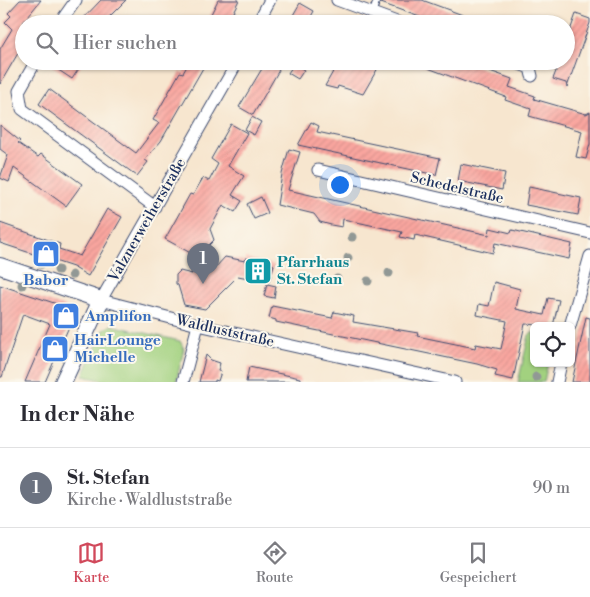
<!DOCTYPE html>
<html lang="de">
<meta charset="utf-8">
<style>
body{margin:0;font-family:"Libre Bodoni",serif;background:#f7f7f7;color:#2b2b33}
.controls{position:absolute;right:15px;bottom:15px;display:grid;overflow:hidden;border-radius:8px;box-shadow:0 1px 4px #0004}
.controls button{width:45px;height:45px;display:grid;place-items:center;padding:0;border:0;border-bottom:1px solid #e1e1e2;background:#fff;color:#2b2b33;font:25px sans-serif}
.you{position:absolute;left:339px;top:184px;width:18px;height:18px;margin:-12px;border:4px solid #fff;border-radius:50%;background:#1a73e8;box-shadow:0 0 0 8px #1a73e833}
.badge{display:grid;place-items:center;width:32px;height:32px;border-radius:50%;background:#d1495b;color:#fff;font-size:16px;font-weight:700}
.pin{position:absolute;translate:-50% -41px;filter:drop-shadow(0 1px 2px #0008)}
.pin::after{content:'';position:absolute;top:26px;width:18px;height:15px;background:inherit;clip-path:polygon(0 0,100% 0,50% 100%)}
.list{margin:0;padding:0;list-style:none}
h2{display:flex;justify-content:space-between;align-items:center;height:65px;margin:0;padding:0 20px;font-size:21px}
h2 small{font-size:16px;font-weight:400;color:#7c7c81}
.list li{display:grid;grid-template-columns:32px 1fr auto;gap:15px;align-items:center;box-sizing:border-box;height:80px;padding:0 20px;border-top:1px solid #e1e1e2}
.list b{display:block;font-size:19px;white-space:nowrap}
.list p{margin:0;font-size:16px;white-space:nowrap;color:#7c7c81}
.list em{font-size:16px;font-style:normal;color:#7c7c81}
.icon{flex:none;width:28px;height:28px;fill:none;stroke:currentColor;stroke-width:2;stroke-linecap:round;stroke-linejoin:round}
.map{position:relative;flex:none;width:590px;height:382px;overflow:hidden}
.search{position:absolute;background:#fff;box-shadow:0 1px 4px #0004;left:15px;right:15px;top:15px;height:55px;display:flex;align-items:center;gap:12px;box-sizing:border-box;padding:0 18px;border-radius:28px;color:#7c7c81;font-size:19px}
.sheet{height:145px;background:#fff}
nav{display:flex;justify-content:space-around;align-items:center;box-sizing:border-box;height:70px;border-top:1px solid #e1e1e2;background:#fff;font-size:14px;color:#7c7c81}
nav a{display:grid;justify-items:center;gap:2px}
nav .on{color:#d1495b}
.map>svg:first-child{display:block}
</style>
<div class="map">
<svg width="590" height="382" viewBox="0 0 590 382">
<defs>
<pattern id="building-hatch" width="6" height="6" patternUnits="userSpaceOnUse" patternTransform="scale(1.25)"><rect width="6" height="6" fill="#faa69f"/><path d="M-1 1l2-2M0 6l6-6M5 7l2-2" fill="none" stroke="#d68f8b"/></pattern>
</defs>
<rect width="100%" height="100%" fill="#fbf7ec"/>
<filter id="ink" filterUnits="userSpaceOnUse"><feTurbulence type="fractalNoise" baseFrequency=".02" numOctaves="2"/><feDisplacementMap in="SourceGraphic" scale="10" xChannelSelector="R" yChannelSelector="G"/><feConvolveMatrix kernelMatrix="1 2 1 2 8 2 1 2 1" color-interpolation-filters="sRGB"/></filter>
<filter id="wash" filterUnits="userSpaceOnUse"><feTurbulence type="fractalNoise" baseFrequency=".0096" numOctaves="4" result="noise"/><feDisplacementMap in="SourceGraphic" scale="20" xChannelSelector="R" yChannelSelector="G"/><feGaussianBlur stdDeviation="1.12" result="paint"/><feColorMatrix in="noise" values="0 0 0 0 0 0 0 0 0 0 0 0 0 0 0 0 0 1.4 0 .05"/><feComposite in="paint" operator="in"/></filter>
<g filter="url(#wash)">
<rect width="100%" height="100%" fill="#f7e6cf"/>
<path fill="#a2d17f" stroke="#5e806e" d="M 111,325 L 180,341 L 184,349 L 176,382 L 110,382 L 83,376 L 103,331 Z
M 534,332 L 534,363 L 548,363 L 544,382 L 518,382 L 529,335 Z"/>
<g id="blocks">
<path fill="url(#building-hatch)" d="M 20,0 L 41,0 L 24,21 L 24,43 L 0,84 L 0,49 L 12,29 L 5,22 L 11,16 L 8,13 Z
M 101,0 L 126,0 L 102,24 L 78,24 Z
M 218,0 L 239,0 L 233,12 L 235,13 L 229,24 L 206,24 Z
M 382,0 L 422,0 L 487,24 L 439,24 L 381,3 Z
M 300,3 L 314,11 L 307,24 L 288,24 Z
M 576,14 L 590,19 L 590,23 L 567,87 L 566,83 L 553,79 L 560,61 L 566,61 L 566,42 Z
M 45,61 L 84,61 L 72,79 Z
M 190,61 L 207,61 L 161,141 L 145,160 L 148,162 L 137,176 L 39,104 L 49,89 L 136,153 L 159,123 L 153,120 L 180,72 L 183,73 Z
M 339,61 L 382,61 L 363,94 L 338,86 L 337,89 L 325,86 Z
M 409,61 L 462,61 L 512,79 L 509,87 L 535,96 L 534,99 L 586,114 L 590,112 L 590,144 L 586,159 L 576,157 L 582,131 L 529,116 L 531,109 L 505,100 L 506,97 Z
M 266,62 L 279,70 L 253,115 L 239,107 Z
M 294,64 L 304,70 L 298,79 L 288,73 Z
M 252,117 L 261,122 L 254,135 L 245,130 Z
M 311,122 L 319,126 L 317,132 L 440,158 L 436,175 L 298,145 Z
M 231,124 L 247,133 L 228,166 L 244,176 L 232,195 L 242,201 L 235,212 L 223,205 L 210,229 L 214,240 L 208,246 L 215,268 L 225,257 L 245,261 L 246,258 L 274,265 L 269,282 L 238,276 L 205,309 L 184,305 L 178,285 L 176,284 L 176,275 L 180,271 L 192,274 L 191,266 L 207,262 L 165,239 L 190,194 L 193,195 L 203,178 L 209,181 L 218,164 L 211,159 Z
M 0,125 L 20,141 L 18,143 L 38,157 L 41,154 L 82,184 L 66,206 L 14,168 L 9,182 L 0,178 L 8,155 L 0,149 Z
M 289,149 L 300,152 L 288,190 L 489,235 L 490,228 L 511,233 L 512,230 L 572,244 L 569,259 L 495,243 L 493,253 L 415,235 L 414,240 L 400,237 L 402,232 L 343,219 L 342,227 L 331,225 L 320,222 L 314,214 L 277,205 L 282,174 Z
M 461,164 L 505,173 L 502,190 L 458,181 Z
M 529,187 L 581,198 L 578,215 L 526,205 Z
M 261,197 L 268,213 L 254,219 L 247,204 Z
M 107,209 L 122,217 L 88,276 L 73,267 L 0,243 L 0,223 L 60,244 L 59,249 L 80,256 Z
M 494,282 L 520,289 L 516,309 L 544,315 L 548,298 L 559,300 L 553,326 L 525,324 L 513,380 L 495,376 L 497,370 L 477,364 L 276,322 L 276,320 L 269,318 L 272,306 L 332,318 L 334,312 L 354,316 L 353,322 L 418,333 L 417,336 L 475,348 L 476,344 L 501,349 L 507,321 L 477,315 L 479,304 L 489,306 Z
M 267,284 L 276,286 L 274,298 L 264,296 Z
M 0,285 L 66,307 L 71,322 L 45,382 L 25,382 L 50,324 L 23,314 L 2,377 L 0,377 Z
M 586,317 L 590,318 L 590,382 L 572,382 Z
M 206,355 L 211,360 L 220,363 L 218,371 L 221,372 L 218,381 L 215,380 L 215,382 L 199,382 Z
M 249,367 L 300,378 L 300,382 L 246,382 Z"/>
</g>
</g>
<g filter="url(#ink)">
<use href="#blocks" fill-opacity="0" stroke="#3c4a6f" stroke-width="1"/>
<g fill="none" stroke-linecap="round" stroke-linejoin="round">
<defs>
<path id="lane" d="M 372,14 L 377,0"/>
<path id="street" d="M 337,0 L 402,24
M 59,24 L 76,0
M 257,24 L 270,0
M 36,61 L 19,91 L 22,109 L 155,207
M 238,61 L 101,300 L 198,325 L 455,382
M 511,61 L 530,68 L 532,76
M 318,170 L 590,233
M 570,326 L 590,256
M 183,382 L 198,325
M 557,382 L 561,363"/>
<path id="secondary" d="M 0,266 L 101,300 L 63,382"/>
</defs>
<use href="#lane" stroke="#3c4a6f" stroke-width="8"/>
<use href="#street" stroke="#3c4a6f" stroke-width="13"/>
<use href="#secondary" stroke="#3c4a6f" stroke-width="18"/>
<use href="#lane" stroke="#fff" stroke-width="5.5"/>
<use href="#street" stroke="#fff" stroke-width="11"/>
<use href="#secondary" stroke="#fff" stroke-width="16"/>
</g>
<g fill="#919895">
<circle cx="352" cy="237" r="4.5"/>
<circle cx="348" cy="258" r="4.5"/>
<circle cx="41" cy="264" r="4.5"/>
<circle cx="58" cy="270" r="4.5"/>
<circle cx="389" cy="273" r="4.5"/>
<circle cx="72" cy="275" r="4.5"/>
<circle cx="337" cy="279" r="4.5"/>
<circle cx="368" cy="281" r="4.5"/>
<circle cx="22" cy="285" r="4.5"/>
<circle cx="536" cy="377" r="4.5"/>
</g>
</g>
<defs>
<symbol id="shop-square" viewBox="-11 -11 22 22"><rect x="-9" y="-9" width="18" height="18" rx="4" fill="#3f7fe0" stroke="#fbf7ec"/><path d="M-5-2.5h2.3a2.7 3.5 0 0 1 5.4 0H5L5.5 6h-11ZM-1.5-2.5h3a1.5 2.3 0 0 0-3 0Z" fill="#fff"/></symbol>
<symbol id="building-square" viewBox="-11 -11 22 22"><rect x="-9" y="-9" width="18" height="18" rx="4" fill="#0f9aa8" stroke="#fbf7ec"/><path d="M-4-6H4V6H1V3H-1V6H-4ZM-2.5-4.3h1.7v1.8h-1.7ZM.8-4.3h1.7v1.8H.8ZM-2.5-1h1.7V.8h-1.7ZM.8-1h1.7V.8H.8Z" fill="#fff"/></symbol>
</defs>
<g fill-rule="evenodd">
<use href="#shop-square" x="30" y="238" width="32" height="32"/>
<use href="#building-square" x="242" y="255" width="32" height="32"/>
<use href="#shop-square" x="50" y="300" width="32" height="32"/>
<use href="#shop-square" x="39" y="333" width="32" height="32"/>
</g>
<g text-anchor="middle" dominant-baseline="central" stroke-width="4" stroke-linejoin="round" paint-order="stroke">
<g font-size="15" fill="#1b2f5e" stroke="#fbf7ec">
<text transform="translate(457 188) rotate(13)">Schedelstraße</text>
<text transform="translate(147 220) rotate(-60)">Valznerweiherstraße</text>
<text transform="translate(225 331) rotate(13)">Waldluststraße</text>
</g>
<g font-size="15" font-weight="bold" fill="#0d838f" stroke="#fbf7ec" text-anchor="start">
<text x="277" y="262">Pfarrhaus<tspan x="277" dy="17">St. Stefan</tspan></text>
</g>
<g font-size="15" font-weight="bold" fill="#366cbe" stroke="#fbf7ec" text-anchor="start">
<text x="46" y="280" text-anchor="middle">Babor</text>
<text x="85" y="316">Amplifon</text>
<text x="74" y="340">HairLounge<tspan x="74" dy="17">Michelle</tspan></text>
</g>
</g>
</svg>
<div class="controls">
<button><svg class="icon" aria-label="locate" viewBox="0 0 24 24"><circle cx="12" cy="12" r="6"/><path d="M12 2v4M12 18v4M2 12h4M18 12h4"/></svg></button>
</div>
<div class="you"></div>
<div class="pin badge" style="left:203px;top:284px;background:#6b7280">1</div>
<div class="search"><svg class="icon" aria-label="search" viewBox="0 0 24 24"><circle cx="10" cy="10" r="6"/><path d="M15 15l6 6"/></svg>Hier suchen</div>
</div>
<section class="sheet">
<h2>In der Nähe<small></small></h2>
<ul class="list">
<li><span class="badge" style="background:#6b7280">1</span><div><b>St. Stefan</b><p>Kirche · Waldluststraße</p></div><em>90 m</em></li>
</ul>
</section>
<nav>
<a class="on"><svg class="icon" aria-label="map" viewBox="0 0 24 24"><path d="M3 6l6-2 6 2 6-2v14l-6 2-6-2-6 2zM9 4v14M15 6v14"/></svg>Karte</a>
<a><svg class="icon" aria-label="directions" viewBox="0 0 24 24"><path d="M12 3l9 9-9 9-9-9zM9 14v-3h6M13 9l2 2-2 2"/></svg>Route</a>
<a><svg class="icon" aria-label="saved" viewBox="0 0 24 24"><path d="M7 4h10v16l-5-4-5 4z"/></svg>Gespeichert</a>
</nav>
